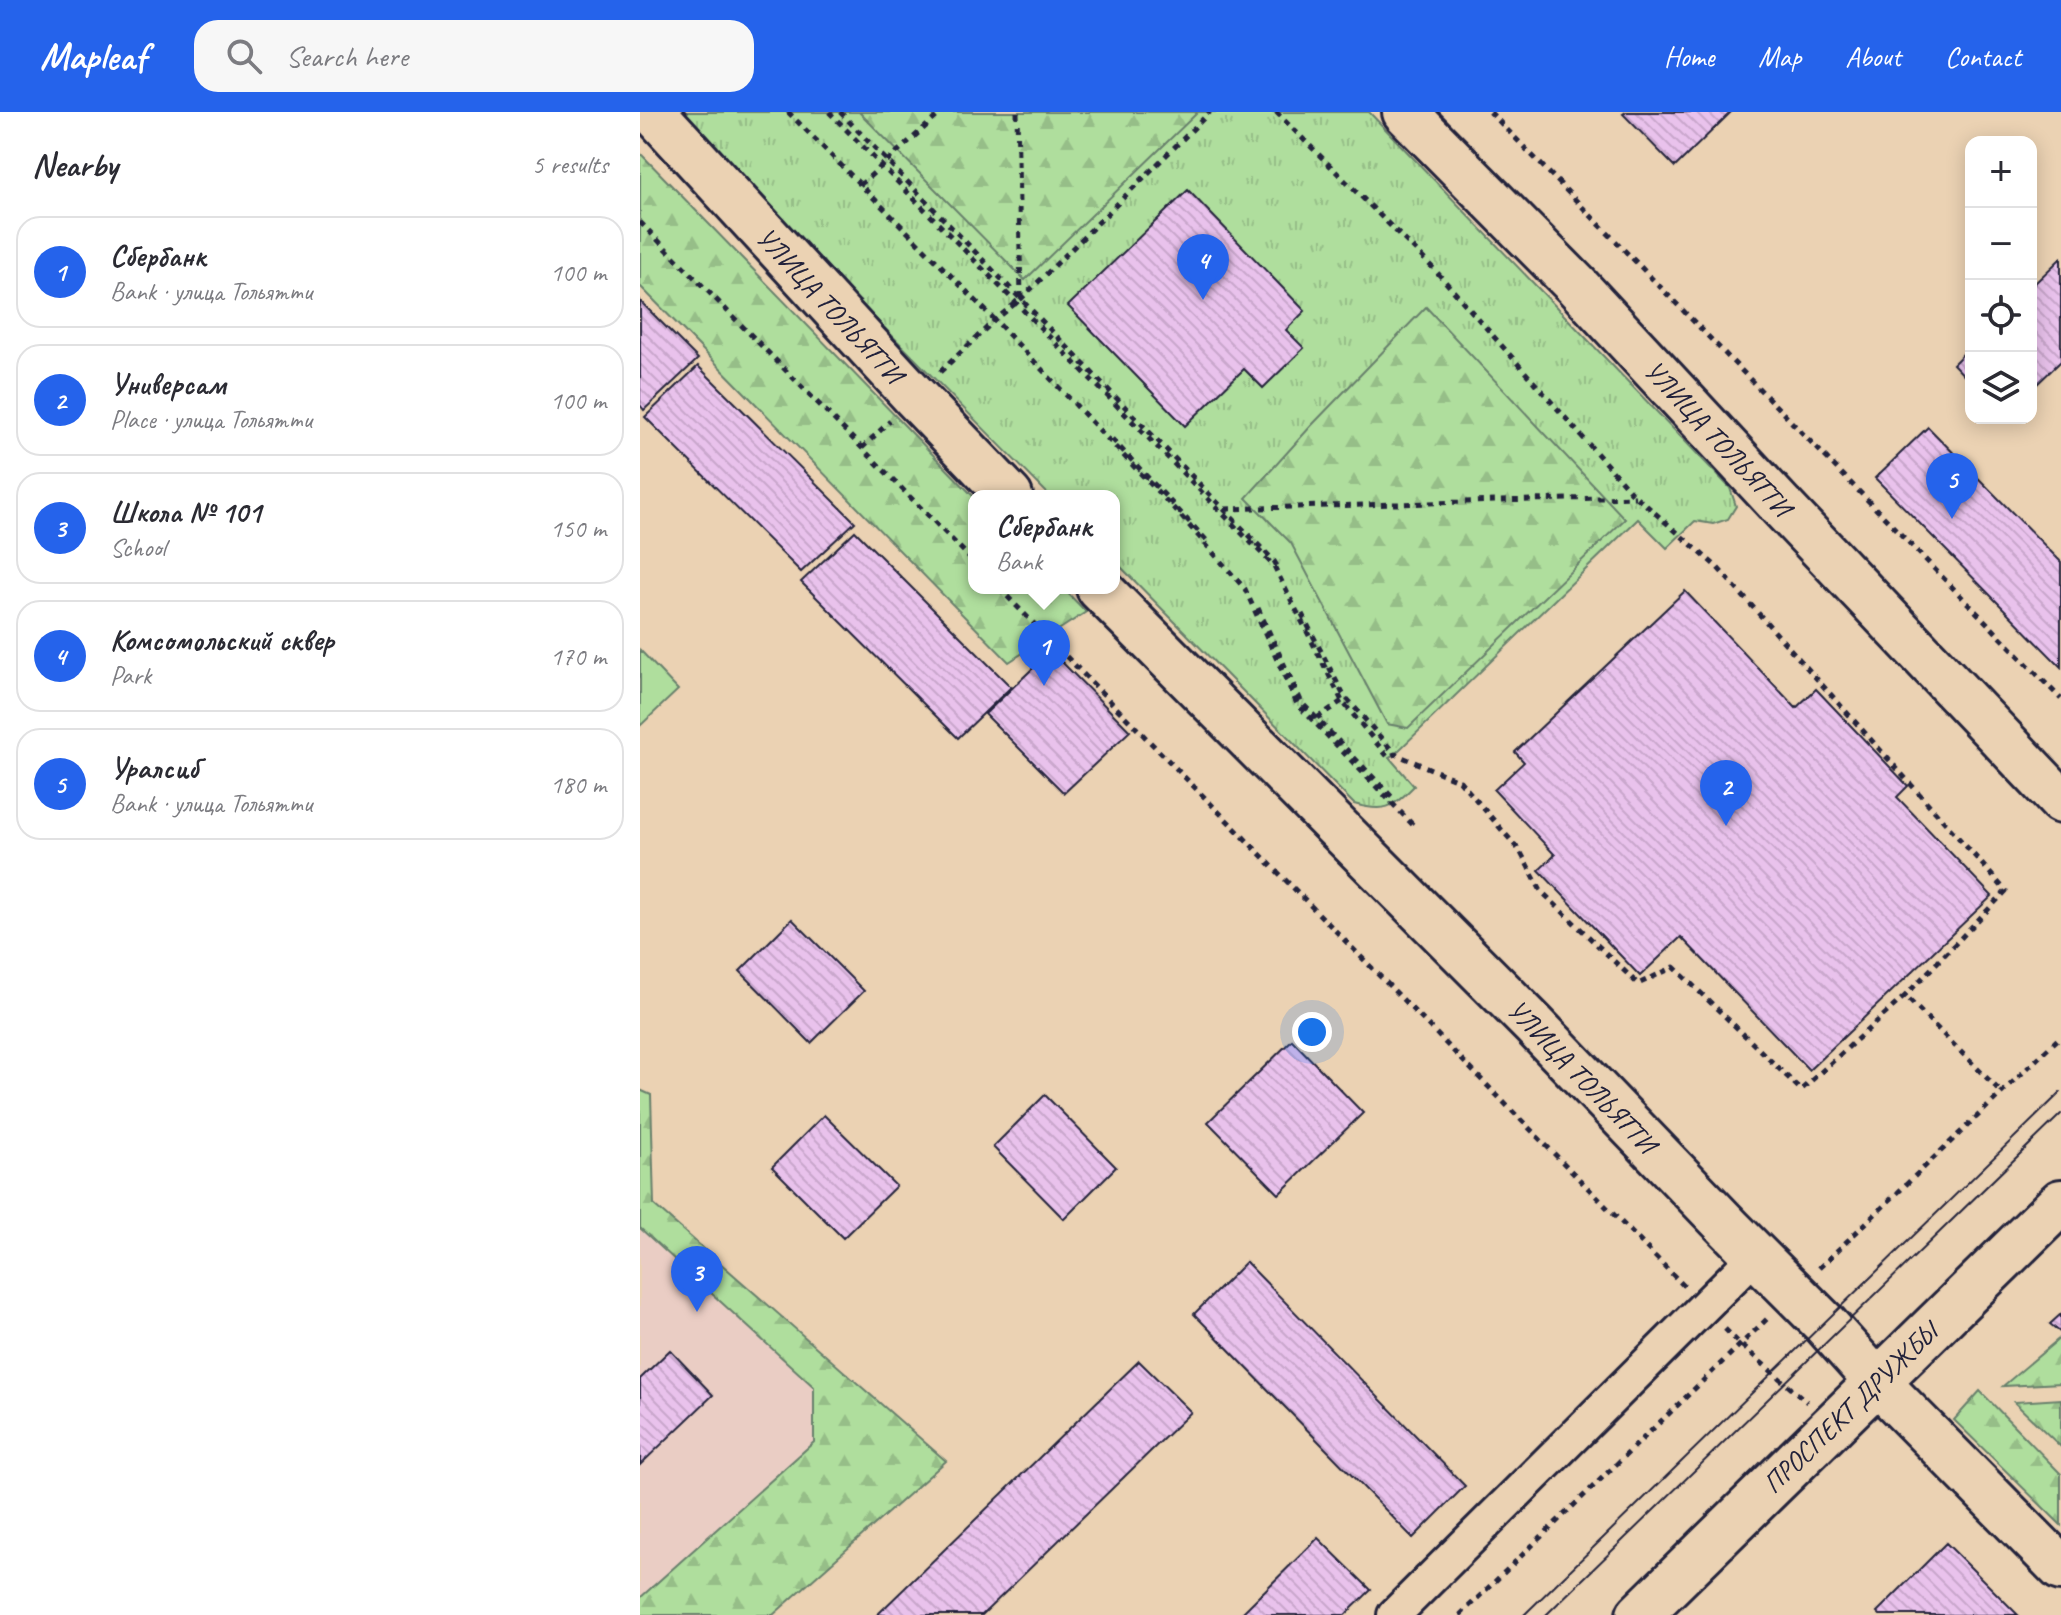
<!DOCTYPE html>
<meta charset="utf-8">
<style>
body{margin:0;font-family:Caveat,sans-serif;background:#f7f7f7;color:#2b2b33}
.controls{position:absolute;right:24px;top:24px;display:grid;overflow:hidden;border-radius:16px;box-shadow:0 4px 20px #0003}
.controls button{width:72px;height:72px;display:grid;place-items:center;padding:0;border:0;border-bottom:2px solid #e1e1e2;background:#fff;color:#2b2b33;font:40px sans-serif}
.you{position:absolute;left:672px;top:920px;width:28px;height:28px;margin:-20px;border:6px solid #fff;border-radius:50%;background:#1a73e8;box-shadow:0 0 0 12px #1a73e833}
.badge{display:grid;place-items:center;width:52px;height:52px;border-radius:50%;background:#2563eb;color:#fff;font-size:26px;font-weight:700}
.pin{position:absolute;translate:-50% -66px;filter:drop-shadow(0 2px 4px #0008)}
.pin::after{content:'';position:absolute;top:42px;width:28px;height:24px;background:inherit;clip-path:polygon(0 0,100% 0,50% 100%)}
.popup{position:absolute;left:328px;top:378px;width:152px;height:104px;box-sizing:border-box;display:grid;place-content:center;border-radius:16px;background:#fff;filter:drop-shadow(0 2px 6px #0005);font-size:26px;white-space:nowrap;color:#7c7c81}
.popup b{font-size:30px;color:#2b2b33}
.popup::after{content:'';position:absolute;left:50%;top:100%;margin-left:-16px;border:16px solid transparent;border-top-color:#fff}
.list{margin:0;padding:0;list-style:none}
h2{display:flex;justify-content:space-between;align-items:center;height:104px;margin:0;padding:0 32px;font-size:34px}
h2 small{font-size:26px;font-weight:400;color:#7c7c81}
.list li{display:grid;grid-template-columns:52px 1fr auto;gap:24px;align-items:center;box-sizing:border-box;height:112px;margin:0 16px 16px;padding:0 16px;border:2px solid #e1e1e2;border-radius:24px}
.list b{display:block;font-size:30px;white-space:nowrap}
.list p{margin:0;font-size:26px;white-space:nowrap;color:#7c7c81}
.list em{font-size:26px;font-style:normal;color:#7c7c81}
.icon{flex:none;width:44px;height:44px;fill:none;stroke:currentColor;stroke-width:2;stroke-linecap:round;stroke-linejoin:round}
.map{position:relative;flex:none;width:1421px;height:1503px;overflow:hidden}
header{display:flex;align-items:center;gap:48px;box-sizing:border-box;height:112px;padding:0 40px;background:#2563eb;color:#fff}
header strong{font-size:38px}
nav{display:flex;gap:44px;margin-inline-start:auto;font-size:28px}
.search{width:560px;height:72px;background:#f7f7f7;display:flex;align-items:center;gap:20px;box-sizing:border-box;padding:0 28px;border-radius:24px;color:#7c7c81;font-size:30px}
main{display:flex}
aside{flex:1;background:#fff}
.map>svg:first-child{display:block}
</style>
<header>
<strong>Mapleaf</strong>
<div class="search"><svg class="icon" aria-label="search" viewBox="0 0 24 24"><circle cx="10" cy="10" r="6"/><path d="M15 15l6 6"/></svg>Search here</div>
<nav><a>Home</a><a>Map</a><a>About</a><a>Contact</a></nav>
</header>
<main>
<aside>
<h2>Nearby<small>5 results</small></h2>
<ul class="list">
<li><span class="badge">1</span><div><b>Сбербанк</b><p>Bank · улица Тольятти</p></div><em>100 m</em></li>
<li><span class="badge">2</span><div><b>Универсам</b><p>Place · улица Тольятти</p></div><em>100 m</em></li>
<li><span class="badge">3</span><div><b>Школа № 101</b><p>School</p></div><em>150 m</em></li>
<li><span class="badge">4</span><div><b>Комсомольский сквер</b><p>Park</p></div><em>170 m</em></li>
<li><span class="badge">5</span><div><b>Уралсиб</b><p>Bank · улица Тольятти</p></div><em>180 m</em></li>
</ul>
</aside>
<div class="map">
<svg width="1421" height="1503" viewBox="0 0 1421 1503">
<defs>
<pattern id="grass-tufts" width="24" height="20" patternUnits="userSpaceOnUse" patternTransform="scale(2)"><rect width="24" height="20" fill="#afde9d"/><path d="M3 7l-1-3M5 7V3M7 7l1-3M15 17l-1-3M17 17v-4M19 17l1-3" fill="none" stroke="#96be88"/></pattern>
<pattern id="forest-firs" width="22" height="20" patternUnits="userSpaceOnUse" patternTransform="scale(2)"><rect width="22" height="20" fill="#afde9d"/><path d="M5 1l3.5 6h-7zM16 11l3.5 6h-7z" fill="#96be88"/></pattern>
<pattern id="building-back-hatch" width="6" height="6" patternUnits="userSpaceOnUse" patternTransform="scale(2)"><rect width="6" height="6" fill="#e9c2ec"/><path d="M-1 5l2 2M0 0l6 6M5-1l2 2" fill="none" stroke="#c8a6cb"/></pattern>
</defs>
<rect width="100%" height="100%" fill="#ebd2b3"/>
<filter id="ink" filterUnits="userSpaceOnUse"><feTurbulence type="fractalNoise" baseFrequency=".0125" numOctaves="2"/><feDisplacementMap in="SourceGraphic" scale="16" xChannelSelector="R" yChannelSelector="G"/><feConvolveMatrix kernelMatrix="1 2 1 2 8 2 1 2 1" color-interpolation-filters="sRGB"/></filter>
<g filter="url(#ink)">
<path fill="#eacdc4" d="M 0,1080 L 229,1320 L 0,1503 Z"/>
<path fill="url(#grass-tufts)" stroke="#68806c" stroke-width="2" d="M 32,0 L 729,0 L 1090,376 L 1096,394 L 1088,407 L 1073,412 L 1055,409 L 1027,436 L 998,407 L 755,642 L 749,645 L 774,674 C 752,696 745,701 714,692 L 474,448 L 474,384 L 410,384 Z"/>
<path fill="url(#forest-firs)" stroke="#68806c" stroke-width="2" d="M 219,0 L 558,0 L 385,168 Z
M 0,41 L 334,385 L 334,476 L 423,476 L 446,500 L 369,550 L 0,174 Z
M 786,195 L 985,407 L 768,616 L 747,612 L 651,431 L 606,386 L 671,314 Z
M 0,978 L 11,983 L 14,1093 L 306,1349 L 133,1503 L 0,1503 L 0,1486 L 174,1330 L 174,1275 L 0,1116 Z
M 1421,1225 L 1421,1271 L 1363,1274 Z
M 1340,1279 L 1421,1362 L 1421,1413 L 1314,1308 Z
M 1421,1287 L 1421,1335 L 1374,1290 Z"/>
<path fill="#afde9d" stroke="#68806c" stroke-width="2" d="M 0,538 L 38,578 L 0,614 Z"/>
<path fill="url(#building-back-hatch)" stroke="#22223b" stroke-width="2" d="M 986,0 L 1091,0 L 1035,55 L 983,2 Z
M 548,78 L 665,199 L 646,218 L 664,236 L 623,276 L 604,257 L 545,314 L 428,194 Z
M 1421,146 L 1421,249 L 1391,278 L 1391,175 Z
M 0,189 L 58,247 L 4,298 L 0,293 Z
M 1331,234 L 1331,271 L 1313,252 Z
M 58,254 L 215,410 L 161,460 L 5,305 Z
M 1288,315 L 1421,450 L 1421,555 L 1235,366 Z
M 215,419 L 371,575 L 318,626 L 161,470 Z
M 1045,479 L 1156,596 L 1176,577 L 1268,674 L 1257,685 L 1352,784 L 1169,958 L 1041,825 L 1000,864 L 899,758 L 915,743 L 854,678 L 884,650 L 875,640 Z
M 411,539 L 490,619 L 424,681 L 345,602 Z
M 152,807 L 224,879 L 171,931 L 100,859 Z
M 652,928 L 723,1001 L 639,1082 L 568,1010 Z
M 405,983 L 476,1055 L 424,1107 L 353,1035 Z
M 184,1003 L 256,1074 L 203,1126 L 132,1055 Z
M 606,1150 L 825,1374 L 773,1426 L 554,1202 Z
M 1421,1202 L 1421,1221 L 1410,1212 Z
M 30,1238 L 73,1283 L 0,1353 L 0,1267 Z
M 499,1249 L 551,1300 L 342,1503 L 237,1503 Z
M 678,1426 L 731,1478 L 705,1503 L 600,1503 Z
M 1306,1431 L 1378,1503 L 1240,1503 L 1237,1500 Z"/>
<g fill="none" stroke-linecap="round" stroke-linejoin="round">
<defs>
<path id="street" d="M 754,1503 L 1116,1143"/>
<path id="secondary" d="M 13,0 L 275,285 L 370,384
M 765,0 L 936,173 L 1142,395 L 1421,689
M 459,476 L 893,912 L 1090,1117 L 1184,1211 L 1237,1270 L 1421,1456
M 999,1503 L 1421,1090"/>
</defs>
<use href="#street" stroke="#22223b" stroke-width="38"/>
<use href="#secondary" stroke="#22223b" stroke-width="50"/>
<path stroke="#22223b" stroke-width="5" stroke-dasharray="6 6" stroke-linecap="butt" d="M 148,0 L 355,208 L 539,402 L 605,477 L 657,592 L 773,713
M 189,0 L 634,454 L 702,589 L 748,645 L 755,642 L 820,669 L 880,739 L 901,779 L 998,872 L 1034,855 L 1161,978 L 1265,884 L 1362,981
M 200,0 L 634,449 L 637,454
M 377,0 L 381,185
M 636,0 L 795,158 L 991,380 L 1078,456 L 1366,779 L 1265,884
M 850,0 L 1421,587
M 220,73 L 302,0
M 0,110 L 334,450
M 300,260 L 355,208 L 382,186 L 570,0
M 472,327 L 569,431
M 222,336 L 250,309
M 585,397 L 995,385
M 359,476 L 1045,1175
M 618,496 L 662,591 L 752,685 L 752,692
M 662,502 L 703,582 L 755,642
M 677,606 L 702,589
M 1179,1156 L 1421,924
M 1085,1217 L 1100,1232 L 1167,1290
M 820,1503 L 1129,1205"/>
<use href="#street" stroke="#ebd2b3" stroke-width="32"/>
<use href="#secondary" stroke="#ebd2b3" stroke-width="44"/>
<path stroke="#22223b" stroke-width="2" d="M 884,1503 L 1421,980
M 906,1503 L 1421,1002"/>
</g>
</g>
<g text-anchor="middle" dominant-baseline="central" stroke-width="6" stroke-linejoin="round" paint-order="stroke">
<g font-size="28" fill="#22223b" stroke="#ebd2b3">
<text transform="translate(190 193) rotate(47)">УЛИЦА ТОЛЬЯТТИ</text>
<text transform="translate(1078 326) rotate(47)">УЛИЦА ТОЛЬЯТТИ</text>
<text transform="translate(942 964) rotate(46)">УЛИЦА ТОЛЬЯТТИ</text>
<text transform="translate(1210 1296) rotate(-44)">ПРОСПЕКТ ДРУЖБЫ</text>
</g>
</g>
</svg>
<div class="controls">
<button>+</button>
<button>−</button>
<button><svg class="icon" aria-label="locate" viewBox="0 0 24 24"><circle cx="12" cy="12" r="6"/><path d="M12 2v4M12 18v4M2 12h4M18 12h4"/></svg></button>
<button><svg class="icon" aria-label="layers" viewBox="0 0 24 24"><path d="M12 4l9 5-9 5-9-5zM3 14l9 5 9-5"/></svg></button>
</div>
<div class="you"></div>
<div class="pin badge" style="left:404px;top:574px">1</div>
<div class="popup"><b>Сбербанк</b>Bank</div>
<div class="pin badge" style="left:1086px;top:714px">2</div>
<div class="pin badge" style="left:57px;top:1200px">3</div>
<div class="pin badge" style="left:563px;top:188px">4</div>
<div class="pin badge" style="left:1312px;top:407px">5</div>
</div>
</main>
